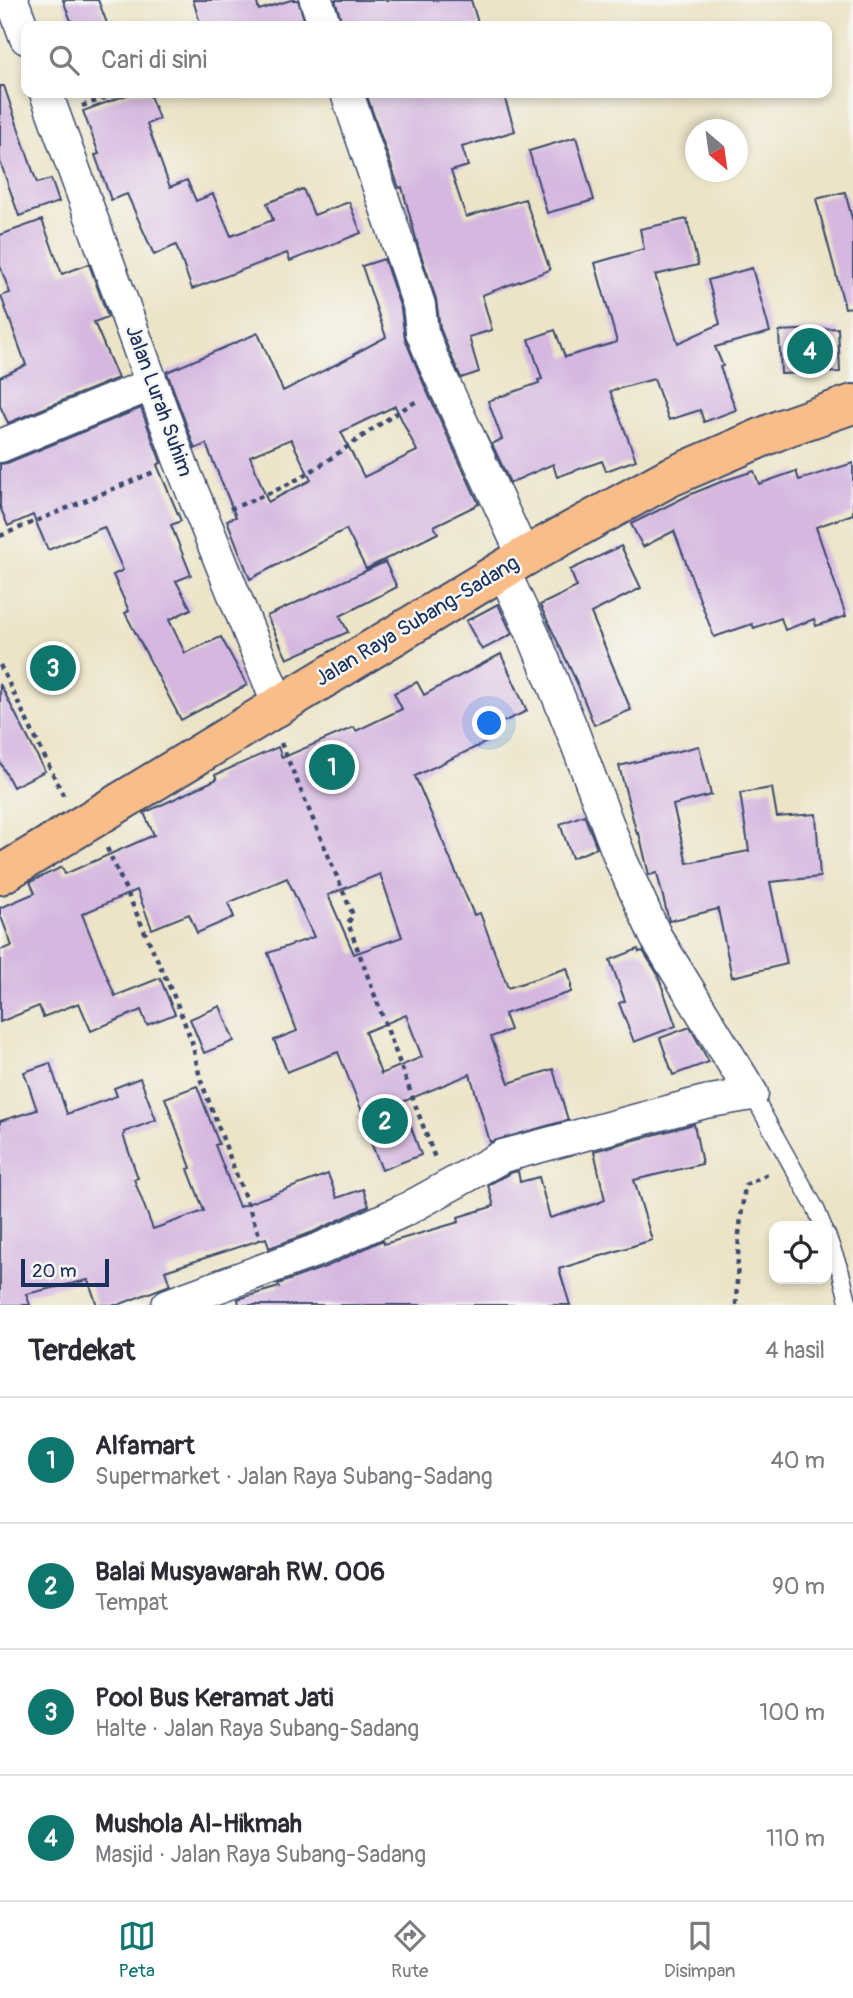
<!DOCTYPE html>
<html lang="id">
<meta charset="utf-8">
<style>
body{margin:0;font-family:Pangolin,sans-serif;background:#f7f7f7;color:#2b2b33}
.controls{position:absolute;right:21px;bottom:21px;display:grid;overflow:hidden;border-radius:14px;box-shadow:0 4px 10px #0003}
.controls button{width:63px;height:63px;display:grid;place-items:center;padding:0;border:0;border-bottom:2px solid #e1e1e2;background:#fff;color:#2b2b33;font:35px sans-serif}
.compass{position:absolute;left:685px;top:119px;width:63px;height:63px;border-radius:50%;background:#fff;box-shadow:0 4px 10px #0003;rotate:151deg}
.scale{position:absolute;left:21px;bottom:18px;width:88px;box-sizing:border-box;padding-left:7px;border:4px solid #1b2f5e;border-top:0;font-size:19px;line-height:24px;white-space:nowrap;color:#1b2f5e;-webkit-text-stroke:5px #f6f6f2;paint-order:stroke}
.you{position:absolute;left:490px;top:724px;width:24px;height:24px;margin:-18px;border:5px solid #fff;border-radius:50%;background:#1a73e8;box-shadow:0 0 0 10px #1a73e833}
.badge{display:grid;place-items:center;width:46px;height:46px;border-radius:50%;background:#0f766e;color:#fff;font-size:23px;font-weight:700}
.pin{position:absolute;translate:-50% -50%;border:4px solid #fff;box-shadow:0 2px 7px #0006}
.list{margin:0;padding:0;list-style:none}
h2{display:flex;justify-content:space-between;align-items:center;height:91px;margin:0;padding:0 28px;font-size:30px}
h2 small{font-size:23px;font-weight:400;color:#7c7c81}
.list li{display:grid;grid-template-columns:46px 1fr auto;gap:21px;align-items:center;box-sizing:border-box;height:126px;padding:0 28px;border-top:2px solid #e1e1e2}
.list b{display:block;font-size:26px;white-space:nowrap}
.list p{margin:0;font-size:23px;white-space:nowrap;color:#7c7c81}
.list em{font-size:23px;font-style:normal;color:#7c7c81}
.icon{flex:none;width:38px;height:38px;fill:none;stroke:currentColor;stroke-width:2;stroke-linecap:round;stroke-linejoin:round}
.map{position:relative;flex:none;width:853px;height:1305px;overflow:hidden}
.search{position:absolute;background:#fff;box-shadow:0 4px 10px #0003;left:21px;right:21px;top:21px;height:77px;display:flex;align-items:center;gap:18px;box-sizing:border-box;padding:0 24px;border-radius:14px;color:#7c7c81;font-size:26px}
.sheet{height:595px;background:#fff}
nav{display:flex;justify-content:space-around;align-items:center;box-sizing:border-box;height:98px;border-top:2px solid #e1e1e2;background:#fff;font-size:19px;color:#7c7c81}
nav a{display:grid;justify-items:center;gap:4px}
nav .on{color:#0f766e}
.map>svg:first-child{display:block}
</style>
<div class="map">
<svg width="853" height="1305" viewBox="0 0 853 1305">
<rect width="100%" height="100%" fill="#f6f6f2"/>
<filter id="ink" filterUnits="userSpaceOnUse"><feTurbulence type="fractalNoise" baseFrequency=".0143" numOctaves="2"/><feDisplacementMap in="SourceGraphic" scale="14" xChannelSelector="R" yChannelSelector="G"/><feConvolveMatrix kernelMatrix="1 2 1 2 8 2 1 2 1" color-interpolation-filters="sRGB"/></filter>
<filter id="wash" filterUnits="userSpaceOnUse"><feTurbulence type="fractalNoise" baseFrequency=".00686" numOctaves="4" result="noise"/><feDisplacementMap in="SourceGraphic" scale="28" xChannelSelector="R" yChannelSelector="G"/><feGaussianBlur stdDeviation="1.57" result="paint"/><feColorMatrix in="noise" values="0 0 0 0 0 0 0 0 0 0 0 0 0 0 0 0 0 1.4 0 .05"/><feComposite in="paint" operator="in"/></filter>
<g filter="url(#wash)">
<rect width="100%" height="100%" fill="#ece4c7"/>
<g id="blocks">
<path fill="#d5b7e0" fill-rule="evenodd" d="M 63,0 L 98,0 L 108,26 L 73,26 Z
M 193,0 L 256,0 L 259,10 L 291,0 L 298,0 L 306,26 L 201,26 Z
M 335,0 L 471,0 L 479,26 L 343,26 Z
M 0,86 L 4,86 L 37,183 L 51,179 L 59,202 L 19,216 L 0,161 Z
M 132,93 L 149,93 L 159,119 L 147,124 L 170,187 L 187,180 L 196,201 L 213,194 L 231,236 L 273,220 L 267,203 L 303,189 L 314,215 L 349,202 L 361,233 L 290,261 L 287,253 L 192,289 L 176,245 L 154,255 L 127,194 L 111,200 L 95,155 L 99,154 L 83,111 Z
M 366,93 L 503,93 L 515,131 L 462,147 L 468,166 L 451,171 L 466,217 L 525,199 L 550,270 L 482,295 L 492,330 L 469,337 L 479,372 L 461,378 L 450,353 L 440,328 L 436,299 L 418,246 L 402,187 L 399,188 Z
M 576,137 L 594,200 L 547,213 L 529,151 Z
M 845,192 L 853,222 L 853,307 L 845,308 L 816,199 Z
M 687,219 L 698,265 L 655,275 L 678,343 L 720,324 L 708,280 L 752,268 L 770,332 L 715,347 L 723,366 L 720,367 L 736,410 L 704,422 L 700,410 L 669,420 L 654,379 L 610,391 L 636,460 L 606,471 L 602,461 L 557,477 L 553,464 L 510,483 L 492,444 L 502,439 L 488,401 L 539,383 L 538,380 L 542,379 L 529,339 L 555,330 L 565,357 L 617,342 L 595,263 L 644,249 L 640,229 Z
M 42,220 L 62,274 L 89,264 L 108,317 L 94,322 L 118,378 L 8,423 L 0,406 L 0,377 L 26,365 L 1,296 L 10,293 L 0,266 L 0,235 Z
M 384,259 L 401,309 L 405,339 L 426,389 L 479,504 L 434,526 L 438,533 L 366,569 L 346,529 L 250,579 L 227,520 L 236,517 L 206,444 L 195,449 L 167,372 L 258,333 L 283,391 L 355,355 L 354,354 L 386,337 L 362,266 ZM 395,406 L 417,451 L 364,477 L 341,432 ZM 291,439 L 311,480 L 268,502 L 250,456 Z
M 838,328 L 840,372 L 781,374 L 779,331 Z
M 141,408 L 161,463 L 157,465 L 181,521 L 171,525 L 191,575 L 176,581 L 191,609 L 169,620 L 185,653 L 221,637 L 247,685 L 181,720 L 125,613 L 129,611 L 113,575 L 123,570 L 104,527 L 48,550 L 33,515 L 8,526 L 0,507 L 0,464 L 7,463 Z
M 853,463 L 853,514 L 816,527 L 846,616 L 816,626 L 814,619 L 785,630 L 781,618 L 754,628 L 752,624 L 714,637 L 674,531 L 643,547 L 631,524 L 689,495 L 723,481 L 754,471 L 759,484 L 796,471 L 799,480 Z
M 621,546 L 641,588 L 591,613 L 631,710 L 594,725 L 578,685 L 540,605 L 577,587 L 570,570 Z
M 385,562 L 397,587 L 340,616 L 348,632 L 287,659 L 267,616 Z
M 498,604 L 512,634 L 482,650 L 466,621 Z
M 501,654 L 527,711 L 488,729 L 493,739 L 415,776 L 474,915 L 480,913 L 508,988 L 567,968 L 571,982 L 571,992 L 504,1014 L 510,1030 L 491,1037 L 509,1083 L 553,1069 L 568,1120 L 490,1142 L 470,1074 L 402,1102 L 421,1155 L 382,1170 L 360,1116 L 363,1114 L 338,1052 L 287,1072 L 274,1040 L 297,1031 L 268,953 L 314,937 L 287,878 L 228,903 L 234,917 L 197,933 L 189,914 L 152,929 L 137,890 L 82,914 L 115,996 L 160,978 L 175,1014 L 147,1025 L 141,1010 L 91,1031 L 79,1003 L 43,1017 L 39,1006 L 0,1022 L 0,950 L 12,946 L 0,914 L 0,908 L 35,893 L 30,882 L 62,867 L 65,874 L 154,835 L 144,813 L 217,779 L 215,775 L 278,747 L 282,758 L 354,727 L 356,731 L 402,709 L 394,693 L 417,682 L 424,695 ZM 380,874 L 402,937 L 354,954 L 328,895 ZM 406,1015 L 422,1057 L 381,1074 L 365,1032 Z
M 0,684 L 45,771 L 13,787 L 0,762 Z
M 699,746 L 711,795 L 673,805 L 687,863 L 749,851 L 740,793 L 772,788 L 777,817 L 816,814 L 820,877 L 770,882 L 787,964 L 732,977 L 718,909 L 669,921 L 657,873 L 649,875 L 639,833 L 637,834 L 619,766 Z
M 584,815 L 597,848 L 572,858 L 560,824 Z
M 638,949 L 639,952 L 643,951 L 657,973 L 676,1026 L 634,1042 L 619,1003 L 625,1001 L 610,960 Z
M 220,1006 L 234,1041 L 204,1053 L 190,1019 Z
M 690,1027 L 709,1062 L 673,1075 L 660,1038 Z
M 50,1063 L 67,1114 L 117,1096 L 114,1088 L 140,1078 L 156,1120 L 124,1132 L 125,1134 L 123,1135 L 138,1178 L 134,1179 L 153,1229 L 204,1211 L 188,1169 L 191,1168 L 165,1098 L 197,1086 L 219,1144 L 215,1145 L 239,1207 L 328,1174 L 337,1198 L 363,1189 L 369,1206 L 313,1232 L 269,1248 L 266,1238 L 165,1271 L 170,1285 L 118,1305 L 97,1305 L 88,1280 L 26,1294 L 30,1305 L 0,1305 L 0,1121 L 37,1110 L 24,1072 Z
M 694,1124 L 702,1164 L 634,1180 L 652,1240 L 559,1269 L 570,1305 L 239,1305 L 238,1299 L 279,1287 L 278,1284 L 328,1266 L 383,1240 L 384,1244 L 459,1222 L 458,1217 L 494,1206 L 488,1185 L 510,1173 L 518,1171 L 520,1182 L 539,1177 L 550,1218 L 598,1203 L 605,1200 L 594,1151 Z"/>
</g>
</g>
<g filter="url(#ink)">
<use href="#blocks" fill-opacity="0" stroke="#3a4a6e" stroke-width="2"/>
<g fill="none" stroke-linecap="round" stroke-linejoin="round">
<defs>
<path id="lane" d="M 752,1094 L 816,1209 L 823,1226
M 827,1235 L 841,1273 L 849,1305"/>
<path id="street" d="M 12,0 L 26,38
M 316,0 L 325,26
M 46,93 L 180,461 L 279,706
M 347,93 L 419,305 L 422,332 L 433,360 L 524,557
M 0,446 L 152,384
M 168,1305 L 320,1249 L 407,1209 L 503,1156 L 705,1102 L 752,1094 L 656,937 L 621,860 L 570,725 L 535,639 L 503,570"/>
<path id="primary" d="M 0,875 L 524,557 L 668,478 L 784,428 L 853,404"/>
</defs>
<use href="#lane" stroke="#3a4a6e" stroke-width="19"/>
<use href="#street" stroke="#3a4a6e" stroke-width="35"/>
<use href="#primary" stroke="#3a4a6e" stroke-width="42"/>
<path stroke="#3a4a6e" stroke-width="4.5" stroke-dasharray="5 5" stroke-linecap="butt" d="M 82,106 L 119,93
M 230,509 C 256,499 281,489 305,475 C 344,451 379,422 419,400
M 0,536 L 154,472
M 0,665 L 65,799
M 281,743 L 353,915 L 348,923 L 436,1161
M 107,848 L 176,1001 L 192,1042 L 200,1078 L 261,1240
M 736,1305 L 739,1234 L 745,1185 L 770,1173"/>
<use href="#lane" stroke="#fff" stroke-width="16"/>
<use href="#street" stroke="#fff" stroke-width="32"/>
<use href="#primary" stroke="#f8bd89" stroke-width="38"/>
</g>
</g>
<g text-anchor="middle" dominant-baseline="central" stroke-width="5" stroke-linejoin="round" paint-order="stroke">
<g font-size="21" fill="#1b2f5e" stroke="#f6f6f2">
<text transform="translate(159 401) rotate(70)">Jalan Lurah Suhim</text>
<text transform="translate(417 621) rotate(-31)">Jalan Raya Subang-Sadang</text>
</g>
</g>
</svg>
<div class="controls">
<button><svg class="icon" aria-label="locate" viewBox="0 0 24 24"><circle cx="12" cy="12" r="6"/><path d="M12 2v4M12 18v4M2 12h4M18 12h4"/></svg></button>
</div>
<svg class="compass" viewBox="-18 -18 36 36"><path d="M0-13l5 13h-10z" fill="#e53935"/><path d="M0 13l5-13h-10z" fill="#7c7c81"/></svg>
<div class="scale">20 m</div>
<div class="you"></div>
<div class="pin badge" style="left:332px;top:767px">1</div>
<div class="pin badge" style="left:385px;top:1121px">2</div>
<div class="pin badge" style="left:53px;top:668px">3</div>
<div class="pin badge" style="left:810px;top:351px">4</div>
<div class="search"><svg class="icon" aria-label="search" viewBox="0 0 24 24"><circle cx="10" cy="10" r="6"/><path d="M15 15l6 6"/></svg>Cari di sini</div>
</div>
<section class="sheet">
<h2>Terdekat<small>4 hasil</small></h2>
<ul class="list">
<li><span class="badge">1</span><div><b>Alfamart</b><p>Supermarket · Jalan Raya Subang-Sadang</p></div><em>40 m</em></li>
<li><span class="badge">2</span><div><b>Balai Musyawarah RW. 006</b><p>Tempat</p></div><em>90 m</em></li>
<li><span class="badge">3</span><div><b>Pool Bus Keramat Jati</b><p>Halte · Jalan Raya Subang-Sadang</p></div><em>100 m</em></li>
<li><span class="badge">4</span><div><b>Mushola Al-Hikmah</b><p>Masjid · Jalan Raya Subang-Sadang</p></div><em>110 m</em></li>
</ul>
</section>
<nav>
<a class="on"><svg class="icon" aria-label="map" viewBox="0 0 24 24"><path d="M3 6l6-2 6 2 6-2v14l-6 2-6-2-6 2zM9 4v14M15 6v14"/></svg>Peta</a>
<a><svg class="icon" aria-label="directions" viewBox="0 0 24 24"><path d="M12 3l9 9-9 9-9-9zM9 14v-3h6M13 9l2 2-2 2"/></svg>Rute</a>
<a><svg class="icon" aria-label="saved" viewBox="0 0 24 24"><path d="M7 4h10v16l-5-4-5 4z"/></svg>Disimpan</a>
</nav>
